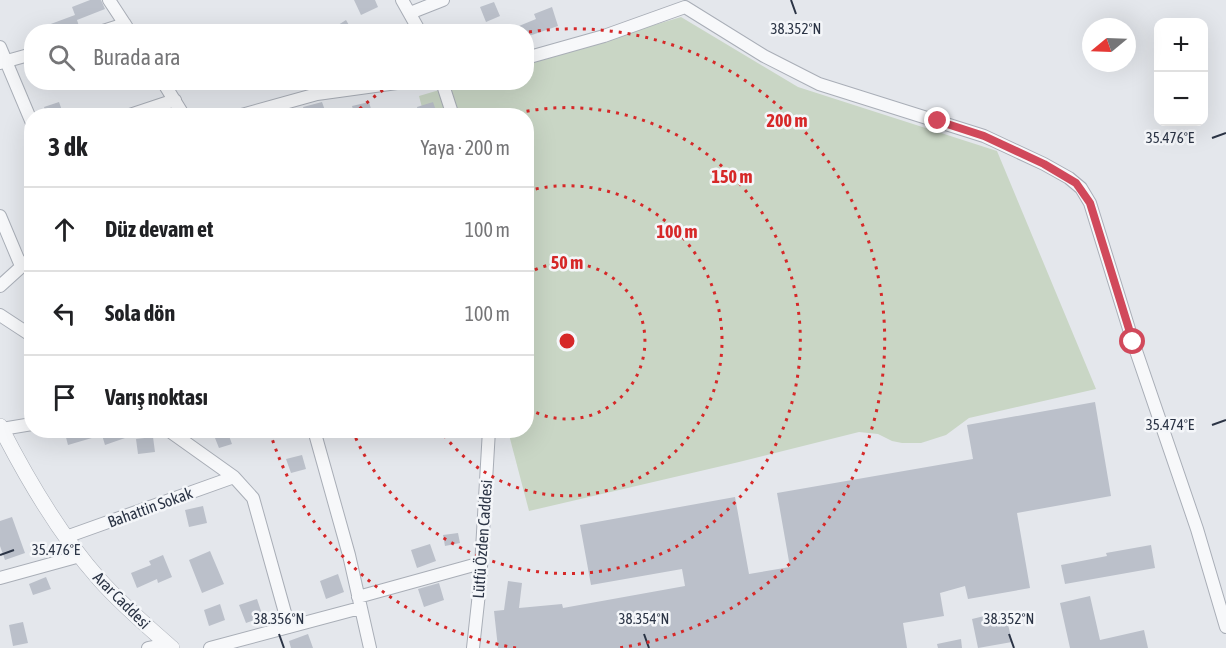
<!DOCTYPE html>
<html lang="tr">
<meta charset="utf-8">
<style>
body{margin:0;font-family:"Asap Condensed",sans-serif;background:#f6f6f6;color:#202124}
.controls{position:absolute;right:18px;top:18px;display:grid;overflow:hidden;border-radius:12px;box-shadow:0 6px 24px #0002}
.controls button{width:54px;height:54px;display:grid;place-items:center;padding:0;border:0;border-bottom:2px solid #e0e0e0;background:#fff;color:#202124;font:30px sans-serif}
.compass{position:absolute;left:1082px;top:18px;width:54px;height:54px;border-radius:50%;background:#fff;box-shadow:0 6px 24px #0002;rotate:251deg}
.stop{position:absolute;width:18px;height:18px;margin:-14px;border:4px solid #d1495b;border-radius:50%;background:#fff}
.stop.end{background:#d1495b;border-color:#fff;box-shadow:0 2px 6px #0008}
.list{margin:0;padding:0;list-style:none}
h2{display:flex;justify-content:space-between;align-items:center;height:78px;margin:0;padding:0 24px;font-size:26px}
h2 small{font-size:20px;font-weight:400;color:#757577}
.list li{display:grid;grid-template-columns:39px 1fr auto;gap:18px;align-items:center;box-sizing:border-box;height:84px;padding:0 24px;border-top:2px solid #e0e0e0}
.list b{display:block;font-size:22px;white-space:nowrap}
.list em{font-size:20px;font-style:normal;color:#757577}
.icon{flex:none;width:33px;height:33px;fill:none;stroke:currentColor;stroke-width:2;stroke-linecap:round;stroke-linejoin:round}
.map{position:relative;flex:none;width:1226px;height:648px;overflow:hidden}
.search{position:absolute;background:#fff;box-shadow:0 6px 24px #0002;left:24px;top:24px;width:510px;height:66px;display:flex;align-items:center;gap:15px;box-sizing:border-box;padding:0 21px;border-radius:24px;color:#757577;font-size:22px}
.panel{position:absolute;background:#fff;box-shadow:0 6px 24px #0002;left:24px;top:108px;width:510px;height:330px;border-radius:24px}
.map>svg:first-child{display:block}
</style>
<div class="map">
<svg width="1226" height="648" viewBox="0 0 1226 648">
<rect width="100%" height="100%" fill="#e4e7ec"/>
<path fill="#c9d6c5" d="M 681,17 L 798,87 L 997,151 L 1096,389 L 969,418 L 946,435 L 921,443 L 902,443 L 892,441 L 878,434 L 859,432 L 739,462 L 529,511 L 508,431 L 526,430 L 526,116 L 424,115 L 419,96 L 463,83 L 526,82 L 527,63 Z"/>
<path fill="#bbc0ca" d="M 90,0 L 101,0 L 105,9 L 77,20 L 81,32 L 51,32 L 48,25 L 75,15 L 72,7 Z
M 354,0 L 375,0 L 378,7 L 361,15 Z
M 494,2 L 500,16 L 486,22 L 480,7 Z
M 552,7 L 558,26 L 526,37 L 526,32 L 504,32 L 536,19 L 534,14 Z
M 346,20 L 353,32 L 327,32 Z
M 59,102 L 64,116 L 47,116 L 44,107 Z
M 322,102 L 327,116 L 306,116 L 303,107 Z
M 369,102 L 373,116 L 355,116 L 352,106 Z
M 433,102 L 438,116 L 419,116 L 417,107 Z
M 1095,402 L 1111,496 L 1017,513 L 1030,588 L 968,599 L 965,586 L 940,593 L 944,616 L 903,623 L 907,648 L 498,648 L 494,611 L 504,610 L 508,581 L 522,583 L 519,608 L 562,604 L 563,608 L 685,586 L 682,569 L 591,585 L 580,525 L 735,497 L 749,574 L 790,567 L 777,493 L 973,459 L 967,425 Z
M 64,430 L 122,430 L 125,438 L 105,445 L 102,435 L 68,445 Z
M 228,433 L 232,444 L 219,448 L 215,438 Z
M 153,437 L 155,452 L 138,454 L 136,439 Z
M 302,455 L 306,469 L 291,473 L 286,459 Z
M 203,506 L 207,523 L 189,527 L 185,510 Z
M 12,517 L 25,553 L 5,560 L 0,546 L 0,521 Z
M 458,533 L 460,543 L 445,546 L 443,535 Z
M 430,544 L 436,561 L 417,568 L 411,550 Z
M 1151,545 L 1155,568 L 1065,584 L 1061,565 L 1107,556 L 1106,553 Z
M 210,551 L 224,584 L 202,593 L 189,560 Z
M 163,555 L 172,577 L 158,583 L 157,579 L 137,588 L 131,573 L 151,565 L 149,561 Z
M 338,574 L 344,592 L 326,599 L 320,581 Z
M 46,577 L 51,589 L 33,595 L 29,584 Z
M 439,583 L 444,600 L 424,607 L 418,589 Z
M 1090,596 L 1100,640 L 1144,630 L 1148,648 L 1070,648 L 1060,603 Z
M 257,599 L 263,617 L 246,623 L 239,605 Z
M 220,604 L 225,620 L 209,626 L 204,610 Z
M 1005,611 L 1012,642 L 978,648 L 972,619 Z
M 23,622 L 28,643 L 13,646 L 9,625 Z
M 308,634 L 313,648 L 291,648 L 289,641 Z
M 961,639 L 962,648 L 938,648 L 937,644 Z"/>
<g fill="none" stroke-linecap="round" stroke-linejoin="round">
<defs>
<path id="minor" d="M 109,0 L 130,32
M 402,0 L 420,32
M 410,13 L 443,0
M 100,32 L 125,24
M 0,47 L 32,123
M 526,58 L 604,36 L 685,7 L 764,56 L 819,84 L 984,136 L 1044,164 L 1069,178 L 1081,188 L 1090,203 L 1133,342 L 1197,529 L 1226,627
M 0,63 L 32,54
M 163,82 L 184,116
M 442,82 L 453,116
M 127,116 L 175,100
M 238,116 L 317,94 L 404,82
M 0,216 L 21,266
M 0,286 L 32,257
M 0,315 L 32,336
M 2,429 L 32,424
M 168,430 L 234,477 L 253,498 L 289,627
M 314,430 L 349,555 L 370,648
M 66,537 L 234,477
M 0,578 L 80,556
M 358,597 L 481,563
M 148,648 L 167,644
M 210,648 L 360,608
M 473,648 L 480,584 L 489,430"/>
<path id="tertiary" d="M 0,426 C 27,479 59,534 99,579 C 121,604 147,626 172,648"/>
</defs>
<use href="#minor" stroke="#a9aeb7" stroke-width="14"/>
<use href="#tertiary" stroke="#a9aeb7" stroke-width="16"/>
<use href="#minor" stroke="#f7f8fa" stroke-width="12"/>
<use href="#tertiary" stroke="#f7f8fa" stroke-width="15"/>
</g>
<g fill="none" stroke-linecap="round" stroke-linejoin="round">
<path stroke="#d1495b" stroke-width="8" d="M 938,121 L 984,136 L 1044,164 L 1076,183 L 1090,203 L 1133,342"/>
</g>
<path fill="none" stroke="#2b3445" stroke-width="2" d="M 791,0 L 796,14M 1212,138 L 1226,133M 1212,425 L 1226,420M 0,555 L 14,550M 279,634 L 284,648M 644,634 L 649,648M 1009,634 L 1014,648"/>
<g fill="none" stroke="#d62828" stroke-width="3" stroke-dasharray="3 6">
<path d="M527 274A78 78 0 1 1 527 408"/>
<path d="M527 191A155 155 0 1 1 441 431"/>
<path d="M509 115A233 233 0 1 1 353 432"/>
<path d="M516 648A311 311 0 0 1 270 432M353 115A311 311 0 0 1 393 83M529 32A311 311 0 0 1 618 648"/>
</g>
<g text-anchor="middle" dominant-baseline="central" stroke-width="5" stroke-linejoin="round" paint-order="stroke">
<g font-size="16" fill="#2b3445" stroke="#f4f6f9">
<text transform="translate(150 507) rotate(-20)">Bahattin Sokak</text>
<text transform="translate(482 539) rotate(-86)">Lütfü Özden Caddesi</text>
<text transform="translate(122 600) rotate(45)">Arar Caddesi</text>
</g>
</g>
<g font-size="15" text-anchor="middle" fill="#2b3445" stroke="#f4f6f9" stroke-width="5" stroke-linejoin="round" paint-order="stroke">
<text x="796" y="34">38.352°N</text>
<text x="1170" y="143">35.476°E</text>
<text x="1170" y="430">35.474°E</text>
<text x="56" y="555">35.476°E</text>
<text x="279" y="624">38.356°N</text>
<text x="644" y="624">38.354°N</text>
<text x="1009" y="624">38.352°N</text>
</g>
<circle cx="567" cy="341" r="9" fill="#d62828" stroke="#f4f6f9" stroke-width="3"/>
<g font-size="18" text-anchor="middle" font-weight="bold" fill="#d62828" stroke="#f4f6f9" stroke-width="5" stroke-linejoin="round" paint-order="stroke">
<text x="787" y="127">200 m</text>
<text x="732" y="183">150 m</text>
<text x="677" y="238">100 m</text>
<text x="567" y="269">50 m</text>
</g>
</svg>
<div class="controls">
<button>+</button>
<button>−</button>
</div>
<svg class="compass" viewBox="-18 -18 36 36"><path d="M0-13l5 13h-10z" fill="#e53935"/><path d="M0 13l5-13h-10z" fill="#757577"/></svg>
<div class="stop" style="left:1133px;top:342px"></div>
<div class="stop end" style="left:938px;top:121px"></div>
<div class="search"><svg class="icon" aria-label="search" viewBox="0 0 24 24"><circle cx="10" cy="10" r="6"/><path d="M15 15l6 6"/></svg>Burada ara</div>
<section class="panel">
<h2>3 dk<small>Yaya · 200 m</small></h2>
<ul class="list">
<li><svg class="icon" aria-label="ahead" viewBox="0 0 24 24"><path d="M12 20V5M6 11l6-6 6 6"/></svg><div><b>Düz devam et</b></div><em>100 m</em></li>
<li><svg class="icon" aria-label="left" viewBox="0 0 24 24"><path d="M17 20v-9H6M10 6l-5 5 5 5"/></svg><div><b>Sola dön</b></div><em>100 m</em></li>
<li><svg class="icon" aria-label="arrive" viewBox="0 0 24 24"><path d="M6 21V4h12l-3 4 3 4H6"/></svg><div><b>Varış noktası</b></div></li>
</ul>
</section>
</div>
